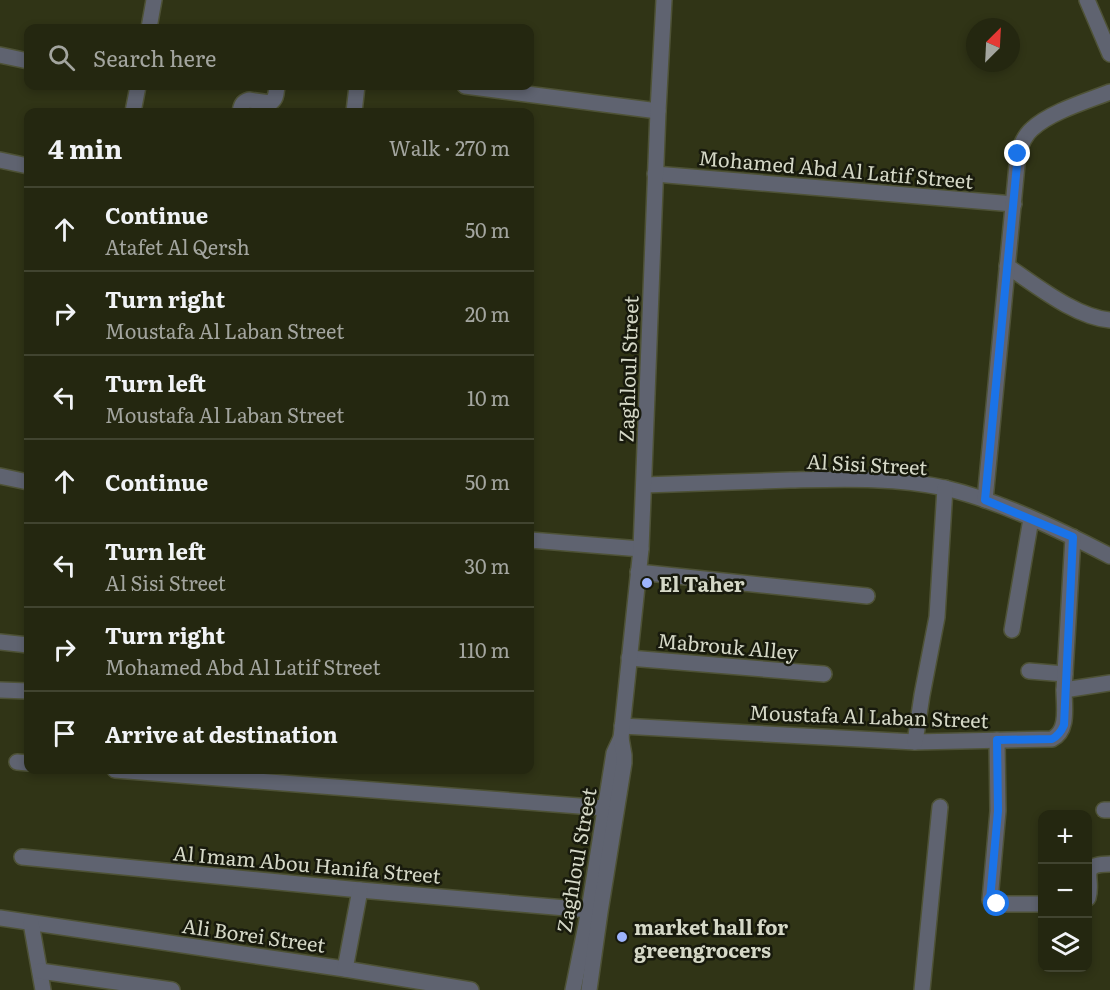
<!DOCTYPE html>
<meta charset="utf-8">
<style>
:root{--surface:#242710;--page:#2c2f19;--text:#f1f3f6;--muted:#a3a59f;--line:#414430}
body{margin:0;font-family:Literata,serif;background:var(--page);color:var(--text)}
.controls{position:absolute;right:18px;bottom:18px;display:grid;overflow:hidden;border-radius:12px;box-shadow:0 3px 9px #0003}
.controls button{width:54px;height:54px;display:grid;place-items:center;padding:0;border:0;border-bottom:2px solid var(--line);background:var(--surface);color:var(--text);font:30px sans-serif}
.compass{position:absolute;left:966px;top:18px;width:54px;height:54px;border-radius:50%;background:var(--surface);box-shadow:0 3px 9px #0003;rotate:24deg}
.stop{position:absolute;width:18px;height:18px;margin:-14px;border:4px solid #1a73e8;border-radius:50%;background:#fff}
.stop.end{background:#1a73e8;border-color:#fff;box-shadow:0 2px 6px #0008}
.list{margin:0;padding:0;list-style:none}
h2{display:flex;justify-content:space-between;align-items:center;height:78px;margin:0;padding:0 24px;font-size:26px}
h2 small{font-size:20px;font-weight:400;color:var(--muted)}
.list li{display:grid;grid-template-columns:39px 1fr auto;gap:18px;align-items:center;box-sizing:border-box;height:84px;padding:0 24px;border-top:2px solid var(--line)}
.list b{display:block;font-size:22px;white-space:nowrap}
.list p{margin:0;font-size:20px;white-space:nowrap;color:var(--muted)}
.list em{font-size:20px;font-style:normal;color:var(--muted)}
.icon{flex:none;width:33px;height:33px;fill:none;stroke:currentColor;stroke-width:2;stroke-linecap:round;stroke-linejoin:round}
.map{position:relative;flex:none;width:1110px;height:990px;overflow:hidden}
.search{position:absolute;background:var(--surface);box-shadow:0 3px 9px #0003;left:24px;top:24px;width:510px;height:66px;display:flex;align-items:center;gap:15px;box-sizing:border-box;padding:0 21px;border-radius:12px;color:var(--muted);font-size:22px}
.panel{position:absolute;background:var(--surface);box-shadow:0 3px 9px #0003;left:24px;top:108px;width:510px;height:666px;border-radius:12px}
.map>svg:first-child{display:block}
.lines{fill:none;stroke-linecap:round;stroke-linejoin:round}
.minor-casing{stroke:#4e5236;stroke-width:18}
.minor{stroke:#5f6370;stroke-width:15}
.route{stroke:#1a73e8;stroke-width:8}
.poi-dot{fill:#9db4fd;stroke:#181a0d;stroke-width:2}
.labels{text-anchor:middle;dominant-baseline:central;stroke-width:5;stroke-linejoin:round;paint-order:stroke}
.street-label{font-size:20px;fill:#d5d8c7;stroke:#181a0d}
.poi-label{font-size:20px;font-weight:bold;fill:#d5d8c7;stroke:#181a0d;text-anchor:start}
</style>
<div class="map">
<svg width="1110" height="990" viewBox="0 0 1110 990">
<rect width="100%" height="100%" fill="#303416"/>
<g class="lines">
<!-- minor casing -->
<g class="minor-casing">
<g id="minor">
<polyline points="1087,0 1110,54"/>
<polyline points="149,28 154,0"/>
<polyline points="0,55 28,61"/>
<polyline points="465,86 658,111"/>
<polyline points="133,112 138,86"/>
<path d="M240 112C241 106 242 102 249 100L270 103C277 99 276 92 277 86"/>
<polyline points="354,112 357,86"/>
<polyline points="0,160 28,166"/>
<polyline points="655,174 1014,204"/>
<path d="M1007 266C1036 285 1075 317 1110 320"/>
<polyline points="0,476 28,482"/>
<path d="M644 485C693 483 741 482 790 480 842 479 895 477 945 488 1000 501 1060 530 1110 556"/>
<path d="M985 500 1018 154C1021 144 1025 135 1032 129 1050 112 1087 101 1110 92"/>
<polyline points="530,540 641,549"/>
<polyline points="638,572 867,596"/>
<polyline points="1012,630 1031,519"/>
<polyline points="0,642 28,645"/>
<polyline points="629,658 824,674"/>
<polyline points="1029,671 1065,674"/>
<polyline points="0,690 28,691"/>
<polyline points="1064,690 1073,537"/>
<path d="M622 726 915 742 1052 739C1069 731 1064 706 1064 690L1110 683"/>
<polyline points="997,740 998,811 990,900 994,904 1042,904"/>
<polyline points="915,742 922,695 937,617 945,488"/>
<polyline points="17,762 28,763"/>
<polyline points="115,770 605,808"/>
<polyline points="1104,810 1110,810"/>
<polyline points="22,857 360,890 589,910"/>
<path d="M1088 898C1094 878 1077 864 1110 864"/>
<polyline points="0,918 345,969 471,990"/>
<polyline points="31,923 43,990"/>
<polyline points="345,969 360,890"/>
<polyline points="40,971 172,990"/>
<polyline points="573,990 589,910 614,753 621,738"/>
<polyline points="589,990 600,912 624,763 624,755 621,738 641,549 658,111 664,0"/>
<polyline points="922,990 940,807"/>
</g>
</g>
<!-- minor -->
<use href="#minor" class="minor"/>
</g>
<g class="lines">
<!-- route -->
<path class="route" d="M997 904 992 903 990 900 998 811 997 740 1052 739C1058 736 1061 732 1064 725L1073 537 985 500 1018 154"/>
</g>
<!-- markers -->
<g class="poi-dot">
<circle cx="647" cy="583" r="6"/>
<circle cx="622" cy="937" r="6"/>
</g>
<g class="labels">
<!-- street labels -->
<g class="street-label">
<text transform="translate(836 168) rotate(5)">Mohamed Abd Al Latif Street</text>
<text transform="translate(627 369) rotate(-88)">Zaghloul Street</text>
<text transform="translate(867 463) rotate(3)">Al Sisi Street</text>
<text transform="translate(728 645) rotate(5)">Mabrouk Alley</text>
<text transform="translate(869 715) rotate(2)">Moustafa Al Laban Street</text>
<text transform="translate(575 860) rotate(-80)">Zaghloul Street</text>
<text transform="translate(307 863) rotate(5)">Al Imam Abou Hanifa Street</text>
<text transform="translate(254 934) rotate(8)">Ali Borei Street</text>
</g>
<!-- poi labels -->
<g class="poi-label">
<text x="659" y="583">El Taher</text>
<text x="634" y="926">market hall for<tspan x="634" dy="23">greengrocers</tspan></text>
</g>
</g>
</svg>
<div class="controls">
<button>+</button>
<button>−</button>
<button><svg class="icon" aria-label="layers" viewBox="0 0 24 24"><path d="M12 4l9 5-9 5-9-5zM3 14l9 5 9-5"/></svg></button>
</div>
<svg class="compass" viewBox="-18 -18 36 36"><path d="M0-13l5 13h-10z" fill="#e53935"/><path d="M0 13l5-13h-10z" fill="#a3a59f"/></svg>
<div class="stop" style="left:997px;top:904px"></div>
<div class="stop end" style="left:1018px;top:154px"></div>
<div class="search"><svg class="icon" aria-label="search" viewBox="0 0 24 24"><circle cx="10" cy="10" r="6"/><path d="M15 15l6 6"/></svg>Search here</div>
<section class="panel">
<h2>4 min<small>Walk · 270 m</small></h2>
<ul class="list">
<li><svg class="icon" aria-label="ahead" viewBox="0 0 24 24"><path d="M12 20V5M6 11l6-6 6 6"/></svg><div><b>Continue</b><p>Atafet Al Qersh</p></div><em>50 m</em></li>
<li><svg class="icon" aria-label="right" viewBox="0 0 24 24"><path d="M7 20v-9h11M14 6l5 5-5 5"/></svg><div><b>Turn right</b><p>Moustafa Al Laban Street</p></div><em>20 m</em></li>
<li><svg class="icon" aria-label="left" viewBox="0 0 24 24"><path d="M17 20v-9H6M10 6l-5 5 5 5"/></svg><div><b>Turn left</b><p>Moustafa Al Laban Street</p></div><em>10 m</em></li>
<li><svg class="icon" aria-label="ahead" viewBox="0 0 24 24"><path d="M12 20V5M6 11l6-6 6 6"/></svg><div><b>Continue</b></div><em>50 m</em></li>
<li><svg class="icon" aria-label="left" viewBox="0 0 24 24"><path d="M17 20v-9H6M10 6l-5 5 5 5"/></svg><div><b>Turn left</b><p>Al Sisi Street</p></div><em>30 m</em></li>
<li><svg class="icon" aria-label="right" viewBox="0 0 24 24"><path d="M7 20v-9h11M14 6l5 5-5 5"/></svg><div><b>Turn right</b><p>Mohamed Abd Al Latif Street</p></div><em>110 m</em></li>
<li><svg class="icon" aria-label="arrive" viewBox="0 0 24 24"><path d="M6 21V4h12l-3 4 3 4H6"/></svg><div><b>Arrive at destination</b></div></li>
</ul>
</section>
</div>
